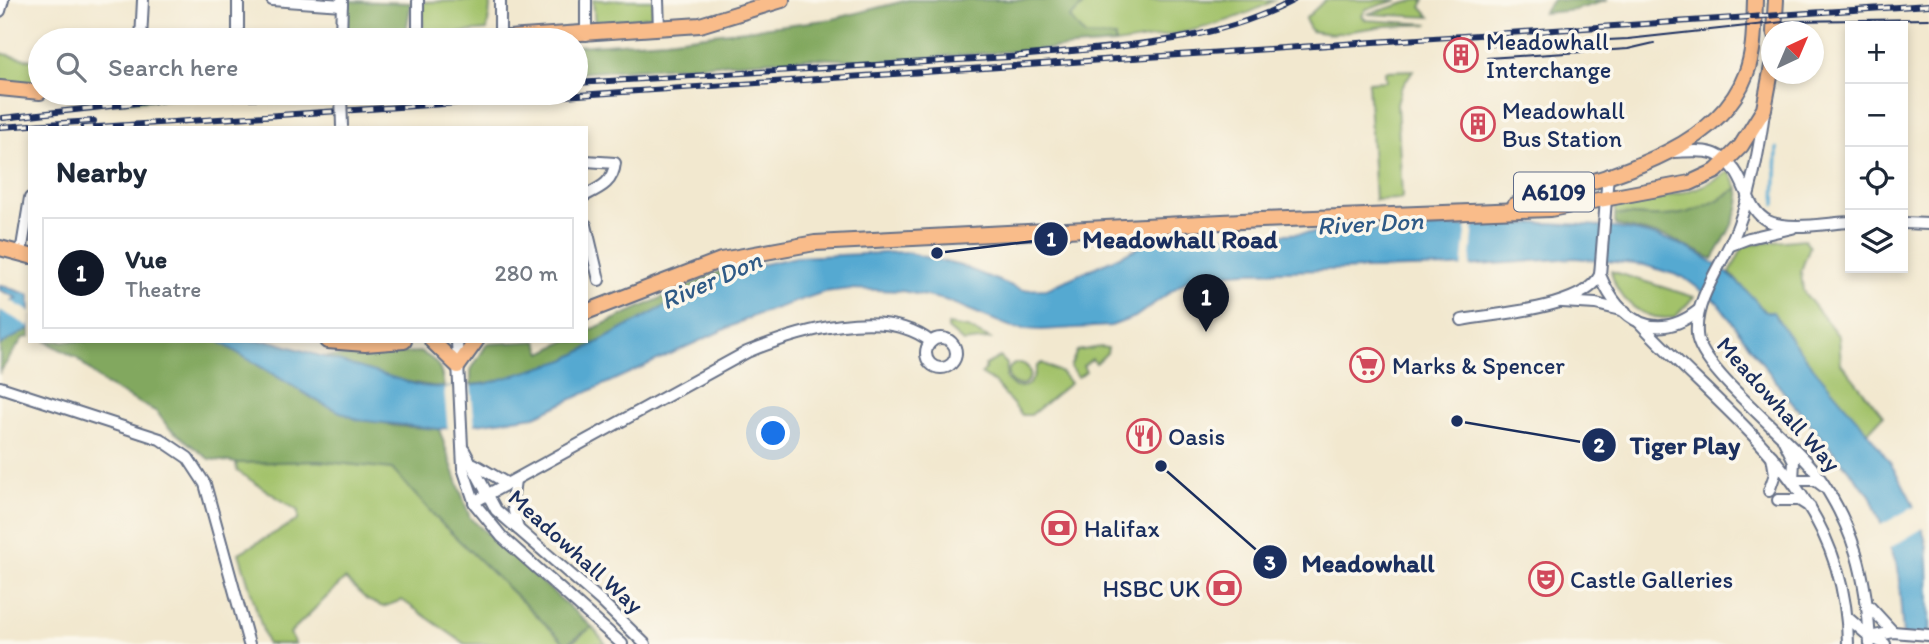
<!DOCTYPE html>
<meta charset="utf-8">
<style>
:root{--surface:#fff;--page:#f2f2f3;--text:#1f2937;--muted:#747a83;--line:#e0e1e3;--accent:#111827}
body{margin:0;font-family:Itim,sans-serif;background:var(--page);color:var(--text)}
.controls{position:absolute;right:21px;top:21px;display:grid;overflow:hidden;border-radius:0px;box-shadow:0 4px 10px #0003}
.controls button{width:63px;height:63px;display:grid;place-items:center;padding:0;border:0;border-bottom:2px solid var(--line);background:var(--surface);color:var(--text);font:35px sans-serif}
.compass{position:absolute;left:1761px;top:21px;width:63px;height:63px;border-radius:50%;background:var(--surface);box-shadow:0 4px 10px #0003;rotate:44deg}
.you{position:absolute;left:774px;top:434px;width:24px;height:24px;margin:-18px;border:5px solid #fff;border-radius:50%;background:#1a73e8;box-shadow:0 0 0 10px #1a73e833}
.badge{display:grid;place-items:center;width:46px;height:46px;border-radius:50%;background:var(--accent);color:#fff;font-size:23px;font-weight:700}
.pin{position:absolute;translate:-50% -58px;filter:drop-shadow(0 2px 4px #0008)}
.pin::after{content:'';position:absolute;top:37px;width:24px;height:21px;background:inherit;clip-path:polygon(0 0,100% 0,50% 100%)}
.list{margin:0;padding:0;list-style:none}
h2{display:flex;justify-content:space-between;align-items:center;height:91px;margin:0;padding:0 28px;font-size:30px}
h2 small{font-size:23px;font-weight:400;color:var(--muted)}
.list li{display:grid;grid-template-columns:46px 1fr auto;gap:21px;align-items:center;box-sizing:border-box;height:112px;margin:0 14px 14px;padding:0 14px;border:2px solid var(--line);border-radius:0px}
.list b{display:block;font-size:26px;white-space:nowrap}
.list p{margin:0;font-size:23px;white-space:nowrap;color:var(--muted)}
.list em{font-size:23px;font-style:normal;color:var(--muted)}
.icon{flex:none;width:38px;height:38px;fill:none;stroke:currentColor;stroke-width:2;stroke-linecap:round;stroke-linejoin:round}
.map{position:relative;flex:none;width:1929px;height:644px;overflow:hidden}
.search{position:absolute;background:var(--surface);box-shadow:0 4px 10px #0003;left:28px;top:28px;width:560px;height:77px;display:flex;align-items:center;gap:18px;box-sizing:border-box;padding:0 24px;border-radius:38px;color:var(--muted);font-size:26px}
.panel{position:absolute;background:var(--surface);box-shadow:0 4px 10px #0003;left:28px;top:126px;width:560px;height:217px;border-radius:0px}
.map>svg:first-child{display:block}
.green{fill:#a3c26a;stroke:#5f7864;stroke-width:2}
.forest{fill:#82a85e;stroke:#4e6c5e;stroke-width:2}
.water{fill:#55a9d1;stroke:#386c98;stroke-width:2}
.pier{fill:#f2e8cf}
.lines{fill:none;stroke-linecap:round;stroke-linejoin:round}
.stream{stroke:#55a9d1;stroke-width:3.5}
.minor-casing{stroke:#667086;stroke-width:14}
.major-casing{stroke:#667086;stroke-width:18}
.minor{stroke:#fff;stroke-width:10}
.major{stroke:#f9bc8a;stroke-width:14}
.tram{stroke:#1b2f5e;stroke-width:2}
.rail-casing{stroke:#1b2f5e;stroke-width:6}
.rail{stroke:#fbf7ec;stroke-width:3.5;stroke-dasharray:10;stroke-linecap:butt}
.minor-bridge-casing{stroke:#667086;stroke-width:14;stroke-linecap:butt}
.minor-bridge{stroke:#fff;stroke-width:10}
.labels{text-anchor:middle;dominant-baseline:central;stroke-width:7;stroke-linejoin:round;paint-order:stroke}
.shield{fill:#fbf7ec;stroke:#5e6b89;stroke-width:2}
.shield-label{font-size:23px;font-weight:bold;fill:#1b2f5e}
.poi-label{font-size:24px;fill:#1b2f5e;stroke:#fbf7ec;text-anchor:start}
.street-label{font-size:24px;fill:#1b2f5e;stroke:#fbf7ec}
.water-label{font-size:26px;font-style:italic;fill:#2f5a86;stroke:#fbf7ec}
.leader{fill:none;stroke:#1b2f5e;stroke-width:2.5}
.callout-dot{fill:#1b2f5e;stroke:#fbf7ec;stroke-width:2.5}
.mark-label{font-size:21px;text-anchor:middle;font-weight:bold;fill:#fff}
.callout-label{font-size:26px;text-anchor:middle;font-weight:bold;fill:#1b2f5e;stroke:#fbf7ec;stroke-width:7;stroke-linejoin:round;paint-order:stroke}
</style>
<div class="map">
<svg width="1929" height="644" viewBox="0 0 1929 644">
<rect width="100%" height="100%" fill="#fbf7ec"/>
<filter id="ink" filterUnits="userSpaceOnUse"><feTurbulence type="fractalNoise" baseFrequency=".0143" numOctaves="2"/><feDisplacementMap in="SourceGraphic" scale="14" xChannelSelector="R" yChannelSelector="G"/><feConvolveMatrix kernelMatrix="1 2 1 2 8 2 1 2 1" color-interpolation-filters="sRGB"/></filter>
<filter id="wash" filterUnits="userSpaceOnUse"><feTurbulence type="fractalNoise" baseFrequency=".00686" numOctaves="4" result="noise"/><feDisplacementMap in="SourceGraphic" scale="28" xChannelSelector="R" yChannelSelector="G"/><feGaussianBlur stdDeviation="1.57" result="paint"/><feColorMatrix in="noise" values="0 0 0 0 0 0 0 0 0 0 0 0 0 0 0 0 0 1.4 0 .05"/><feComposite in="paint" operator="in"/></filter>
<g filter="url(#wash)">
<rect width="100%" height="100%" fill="#f2e8cf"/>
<!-- green -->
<g class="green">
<polygon points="491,0 487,30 425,36 423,34 423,2"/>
<polygon points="593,0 653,0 652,16 595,24"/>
<path d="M1088 0H1275C1227 27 1169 36 1115 44V37H1085L1070 18Z"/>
<polygon points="1325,0 1398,0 1366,9 1362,16 1366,20 1429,24 1385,26 1331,34 1311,31 1305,19"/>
<polygon points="1417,0 1425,0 1421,7 1430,17 1367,14"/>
<polygon points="0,53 40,62 40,86 0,82"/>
<polygon points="1413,70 1401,89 1397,103 1402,196 1401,199 1375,200 1368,82 1386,81 1385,71"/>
<polygon points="113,93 275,93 84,104 83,99"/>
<path d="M1729 171 1738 188C1688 220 1671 218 1615 214V203C1657 198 1694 196 1729 171Z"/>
<polygon points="1804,239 1810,246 1801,271 1803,291 1839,337 1841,363 1883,416 1866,434 1792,344 1773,312 1764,311 1730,273 1744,245"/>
<path d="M1611 271 1694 297 1675 317C1644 323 1617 300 1611 271Z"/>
<polygon points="948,325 968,328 990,339 963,342 948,329"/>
<polygon points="1101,347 1108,348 1107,353 1096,363 1092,359 1083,366 1086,371 1078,377 1070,367 1077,351"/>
<path d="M1000 357 1007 364 1006 379 1015 387C1032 389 1033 378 1037 366L1042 363 1062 373 1070 383 1031 415H1022L995 383 981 374 985 370V365Z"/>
<circle cx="1019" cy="374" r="11"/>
<polygon points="318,461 392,469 443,525 566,644 465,644 402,600 383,607 367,600 345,579 290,633 295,644 267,644 239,553 298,520 298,511 237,471 236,463"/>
<polygon points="592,627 606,644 570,644"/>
</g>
<!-- forest -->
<g class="forest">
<polygon points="908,0 1088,0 1070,18 1085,36 1115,37 1115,44 879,61 810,58 576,73 576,46 666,40 833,19"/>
<polygon points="1553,0 1608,0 1575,10 1543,13"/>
<polygon points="345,1 411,3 406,32 400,37 347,34"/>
<path d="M1738 188C1746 208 1723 241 1713 259L1668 237 1615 225V214C1671 218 1688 220 1738 188Z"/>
<path d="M721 271H731C648 313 566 377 471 385V370L487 344 537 341 542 353 566 341H586V332Z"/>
<polygon points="30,328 30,337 23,338 0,372 0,345"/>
<polygon points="45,341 218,341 321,403 394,426 439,429 470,518 592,627 566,644 443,525 392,469 318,461 236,463 209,459 168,427 157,412 105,385 77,358"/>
<path d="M420 352C438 360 442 369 444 388L385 378 317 357Z"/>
</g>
<!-- water -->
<g class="water">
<path d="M1544 223C1636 226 1704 234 1764 311L1773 312C1821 391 1908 453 1927 547 1929 578 1929 613 1929 644L1903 636 1898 568 1870 495 1788 398 1718 303 1683 277 1644 265 1575 258 1452 267 1245 272C1232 272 1204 278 1194 275L1135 317 1111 326 1040 330 1014 328 945 300 902 291 850 289 824 292 756 315 535 416 439 429 358 420 321 403 218 341H271L421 386 444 388 485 384 565 360 731 271 797 257 905 252 961 266 1022 290 1047 289 1144 245 1171 239Z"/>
<polygon points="0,285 30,295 30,328 0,345 0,307 17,298 0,290"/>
</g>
<!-- pier -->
<g class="pier">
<polygon points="1467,222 1474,222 1470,269 1462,270"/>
<polygon points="8,299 30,312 30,327 0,310 0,303"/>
<polygon points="471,385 475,428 448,431 444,388"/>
<polygon points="1918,505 1925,527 1888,549 1879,526"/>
</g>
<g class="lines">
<!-- stream -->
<polyline class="stream" points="1775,204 1777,148"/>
</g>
</g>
<g filter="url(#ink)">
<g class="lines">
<!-- minor casing -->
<g class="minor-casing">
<g id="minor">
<polyline points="272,0 342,5"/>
<polyline points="586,0 586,35"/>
<polyline points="658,0 659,29"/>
<polyline points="0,11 3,0"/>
<polyline points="500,39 500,0"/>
<polyline points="141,40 143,0"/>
<polyline points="238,40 238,0"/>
<polyline points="341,40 342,0"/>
<polyline points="418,40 418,0"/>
<path d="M1764 112C1759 151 1752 190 1738 226 1726 260 1694 297 1697 334 1698 368 1790 438 1814 470 1854 525 1867 577 1870 644"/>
<path d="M1671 152C1685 152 1703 149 1715 154 1748 168 1742 208 1768 221 1790 231 1827 223 1850 222"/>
<path d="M586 161 615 163C613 182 602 187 586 195"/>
<path d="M1608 174 1600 275C1619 321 1656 344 1699 310"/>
<polyline points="1903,223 1929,224"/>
<polyline points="586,225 599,280"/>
<polyline points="1731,245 1749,238 1792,228"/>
<polyline points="21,253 30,198"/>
<polyline points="1562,302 1596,304 1625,311"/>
<path d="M1462 320C1498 313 1583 309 1600 275"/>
<path d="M1638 321C1731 421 1847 492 1848 644"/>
<circle cx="941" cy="353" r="15"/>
<polyline points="457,341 463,468 475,504 502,537 622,644"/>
<polyline points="0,387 160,439 188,458 205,484 249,644"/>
<polyline points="1783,439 1794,461 1793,480"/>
<polyline points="464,450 496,510 600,600 645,644"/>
<polyline points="474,464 508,484"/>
<polyline points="515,480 512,502 518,529"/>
<polyline points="1793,480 1815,480 1823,486"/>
<polyline points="1769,491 1775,474 1772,456"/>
<polyline points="1778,500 1799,500 1810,507"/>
<path d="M474 502 747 352C796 332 885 304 931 342"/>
<polyline points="1869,606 1893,632"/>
<polyline points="1848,618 1870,637 1885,644"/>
<polyline points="1870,637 1893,632 1929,635"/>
</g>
</g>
<!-- major casing -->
<g class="major-casing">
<g id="major">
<polyline points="1774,32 1776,0"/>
<polyline points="478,40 700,25 782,0"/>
<polyline points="0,88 40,92"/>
<path d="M1515 205C1591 180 1715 158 1746 74 1755 50 1754 25 1755 0"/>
<polyline points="0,248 30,256"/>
<polyline points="586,312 721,260 815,243 1261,220 1550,209 1690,183 1716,171 1741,146 1764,109 1772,66"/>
<polyline points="327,341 365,344 404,341"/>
<polyline points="432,341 458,366 476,341"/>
</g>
</g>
<!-- minor -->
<use href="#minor" class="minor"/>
<!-- major -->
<use href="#major" class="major"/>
<!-- tram -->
<g class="tram">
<polyline points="1486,46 1628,39 1792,21 1929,19"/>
<polyline points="1487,58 1628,49 1654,43"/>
</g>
<!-- rail casing -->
<g class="rail-casing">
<g id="rail">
<path d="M1019 56C1113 46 1208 46 1294 0"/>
<polyline points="576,83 1026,56"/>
<polyline points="3,118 164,100 415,93"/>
<polyline points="0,127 94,121"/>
<polyline points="83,128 1929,5"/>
</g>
</g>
<!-- rail -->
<use href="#rail" class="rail"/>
<!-- minor-bridge casing -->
<g class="minor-bridge-casing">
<polyline id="minor-bridge" points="341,93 342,127"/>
</g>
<!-- minor-bridge -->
<use href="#minor-bridge" class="minor-bridge"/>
</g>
</g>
<!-- icons -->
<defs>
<g id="building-ring" transform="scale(1.75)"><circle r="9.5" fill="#fbf7ec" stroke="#d1495b" stroke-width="1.5"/><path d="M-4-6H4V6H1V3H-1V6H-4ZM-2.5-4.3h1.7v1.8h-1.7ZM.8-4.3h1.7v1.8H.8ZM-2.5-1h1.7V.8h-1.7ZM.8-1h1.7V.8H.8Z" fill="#d1495b"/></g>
<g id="supermarket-ring" transform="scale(1.75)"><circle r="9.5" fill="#fbf7ec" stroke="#d1495b" stroke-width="1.5"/><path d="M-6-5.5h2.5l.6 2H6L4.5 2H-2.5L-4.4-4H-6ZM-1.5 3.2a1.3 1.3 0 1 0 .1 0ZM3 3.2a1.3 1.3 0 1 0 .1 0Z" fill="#d1495b"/></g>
<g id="restaurant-ring" transform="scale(1.75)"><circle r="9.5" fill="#fbf7ec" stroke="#d1495b" stroke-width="1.5"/><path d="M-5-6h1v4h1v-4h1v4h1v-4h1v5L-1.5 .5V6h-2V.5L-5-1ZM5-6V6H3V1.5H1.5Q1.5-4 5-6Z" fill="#d1495b"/></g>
<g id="bank-ring" transform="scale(1.75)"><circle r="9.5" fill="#fbf7ec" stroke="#d1495b" stroke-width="1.5"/><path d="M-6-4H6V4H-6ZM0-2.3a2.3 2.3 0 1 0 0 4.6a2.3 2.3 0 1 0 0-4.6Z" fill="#d1495b"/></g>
<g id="theatre-ring" transform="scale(1.75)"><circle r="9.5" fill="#fbf7ec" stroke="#d1495b" stroke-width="1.5"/><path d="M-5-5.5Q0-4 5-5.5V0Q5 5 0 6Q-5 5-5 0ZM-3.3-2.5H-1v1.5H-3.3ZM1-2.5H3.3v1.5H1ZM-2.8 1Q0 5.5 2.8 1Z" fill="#d1495b"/></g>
</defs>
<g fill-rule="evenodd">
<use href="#building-ring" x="1461" y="55"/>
<use href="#building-ring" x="1478" y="124"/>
<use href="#supermarket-ring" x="1367" y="365"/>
<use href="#restaurant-ring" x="1144" y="436"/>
<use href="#bank-ring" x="1059" y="528"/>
<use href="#theatre-ring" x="1546" y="579"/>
<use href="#bank-ring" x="1224" y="588"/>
</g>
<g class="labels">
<!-- shield labels -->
<rect class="shield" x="1514" y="172.5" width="80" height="39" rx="5"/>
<g class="shield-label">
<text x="1554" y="192">A6109</text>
</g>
<!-- poi labels -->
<g class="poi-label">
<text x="1486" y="41">Meadowhall<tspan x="1486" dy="28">Interchange</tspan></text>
<text x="1502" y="110">Meadowhall<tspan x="1502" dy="28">Bus Station</tspan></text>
<text x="1392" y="365">Marks &amp; Spencer</text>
<text x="1168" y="436">Oasis</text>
<text x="1084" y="528">Halifax</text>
<text x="1570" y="579">Castle Galleries</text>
<text x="1200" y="588" text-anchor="end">HSBC UK</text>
</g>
<!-- street labels -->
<g class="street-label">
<text transform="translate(1779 404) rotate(48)">Meadowhall Way</text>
<text transform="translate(576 551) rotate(42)">Meadowhall Way</text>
</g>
<!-- water labels -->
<g class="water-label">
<text transform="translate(1370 223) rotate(-3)">River Don</text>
<text transform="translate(711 280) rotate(-24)">River Don</text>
</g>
</g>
<!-- callouts -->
<path class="leader" d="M937 253L1051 239M1457 421L1599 445M1161 466L1270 562"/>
<g class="callout-dot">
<circle cx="937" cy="253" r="7"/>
<circle cx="1457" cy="421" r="7"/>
<circle cx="1161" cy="466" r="7"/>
<circle cx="1051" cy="239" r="18"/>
<circle cx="1599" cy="445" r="18"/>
<circle cx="1270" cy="562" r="18"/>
</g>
<g class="mark-label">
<text x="1051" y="246">1</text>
<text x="1599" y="452">2</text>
<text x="1270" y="570">3</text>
</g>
<g class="callout-label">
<text x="1180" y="248">Meadowhall Road</text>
<text x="1685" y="454">Tiger Play</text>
<text x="1368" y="572">Meadowhall</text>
</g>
</svg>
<div class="controls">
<button>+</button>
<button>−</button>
<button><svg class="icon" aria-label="locate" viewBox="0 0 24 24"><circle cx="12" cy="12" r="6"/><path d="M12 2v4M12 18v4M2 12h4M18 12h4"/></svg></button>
<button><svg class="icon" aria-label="layers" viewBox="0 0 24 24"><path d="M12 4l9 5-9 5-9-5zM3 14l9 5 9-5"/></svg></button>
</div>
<svg class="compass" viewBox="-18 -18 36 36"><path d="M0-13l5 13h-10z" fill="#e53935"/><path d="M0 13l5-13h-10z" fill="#747a83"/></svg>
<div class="you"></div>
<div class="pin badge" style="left:1206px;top:332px">1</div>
<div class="search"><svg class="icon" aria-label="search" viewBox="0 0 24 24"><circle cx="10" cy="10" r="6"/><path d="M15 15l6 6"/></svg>Search here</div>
<section class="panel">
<h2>Nearby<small></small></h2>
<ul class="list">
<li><span class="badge">1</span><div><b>Vue</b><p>Theatre</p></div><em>280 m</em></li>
</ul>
</section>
</div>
